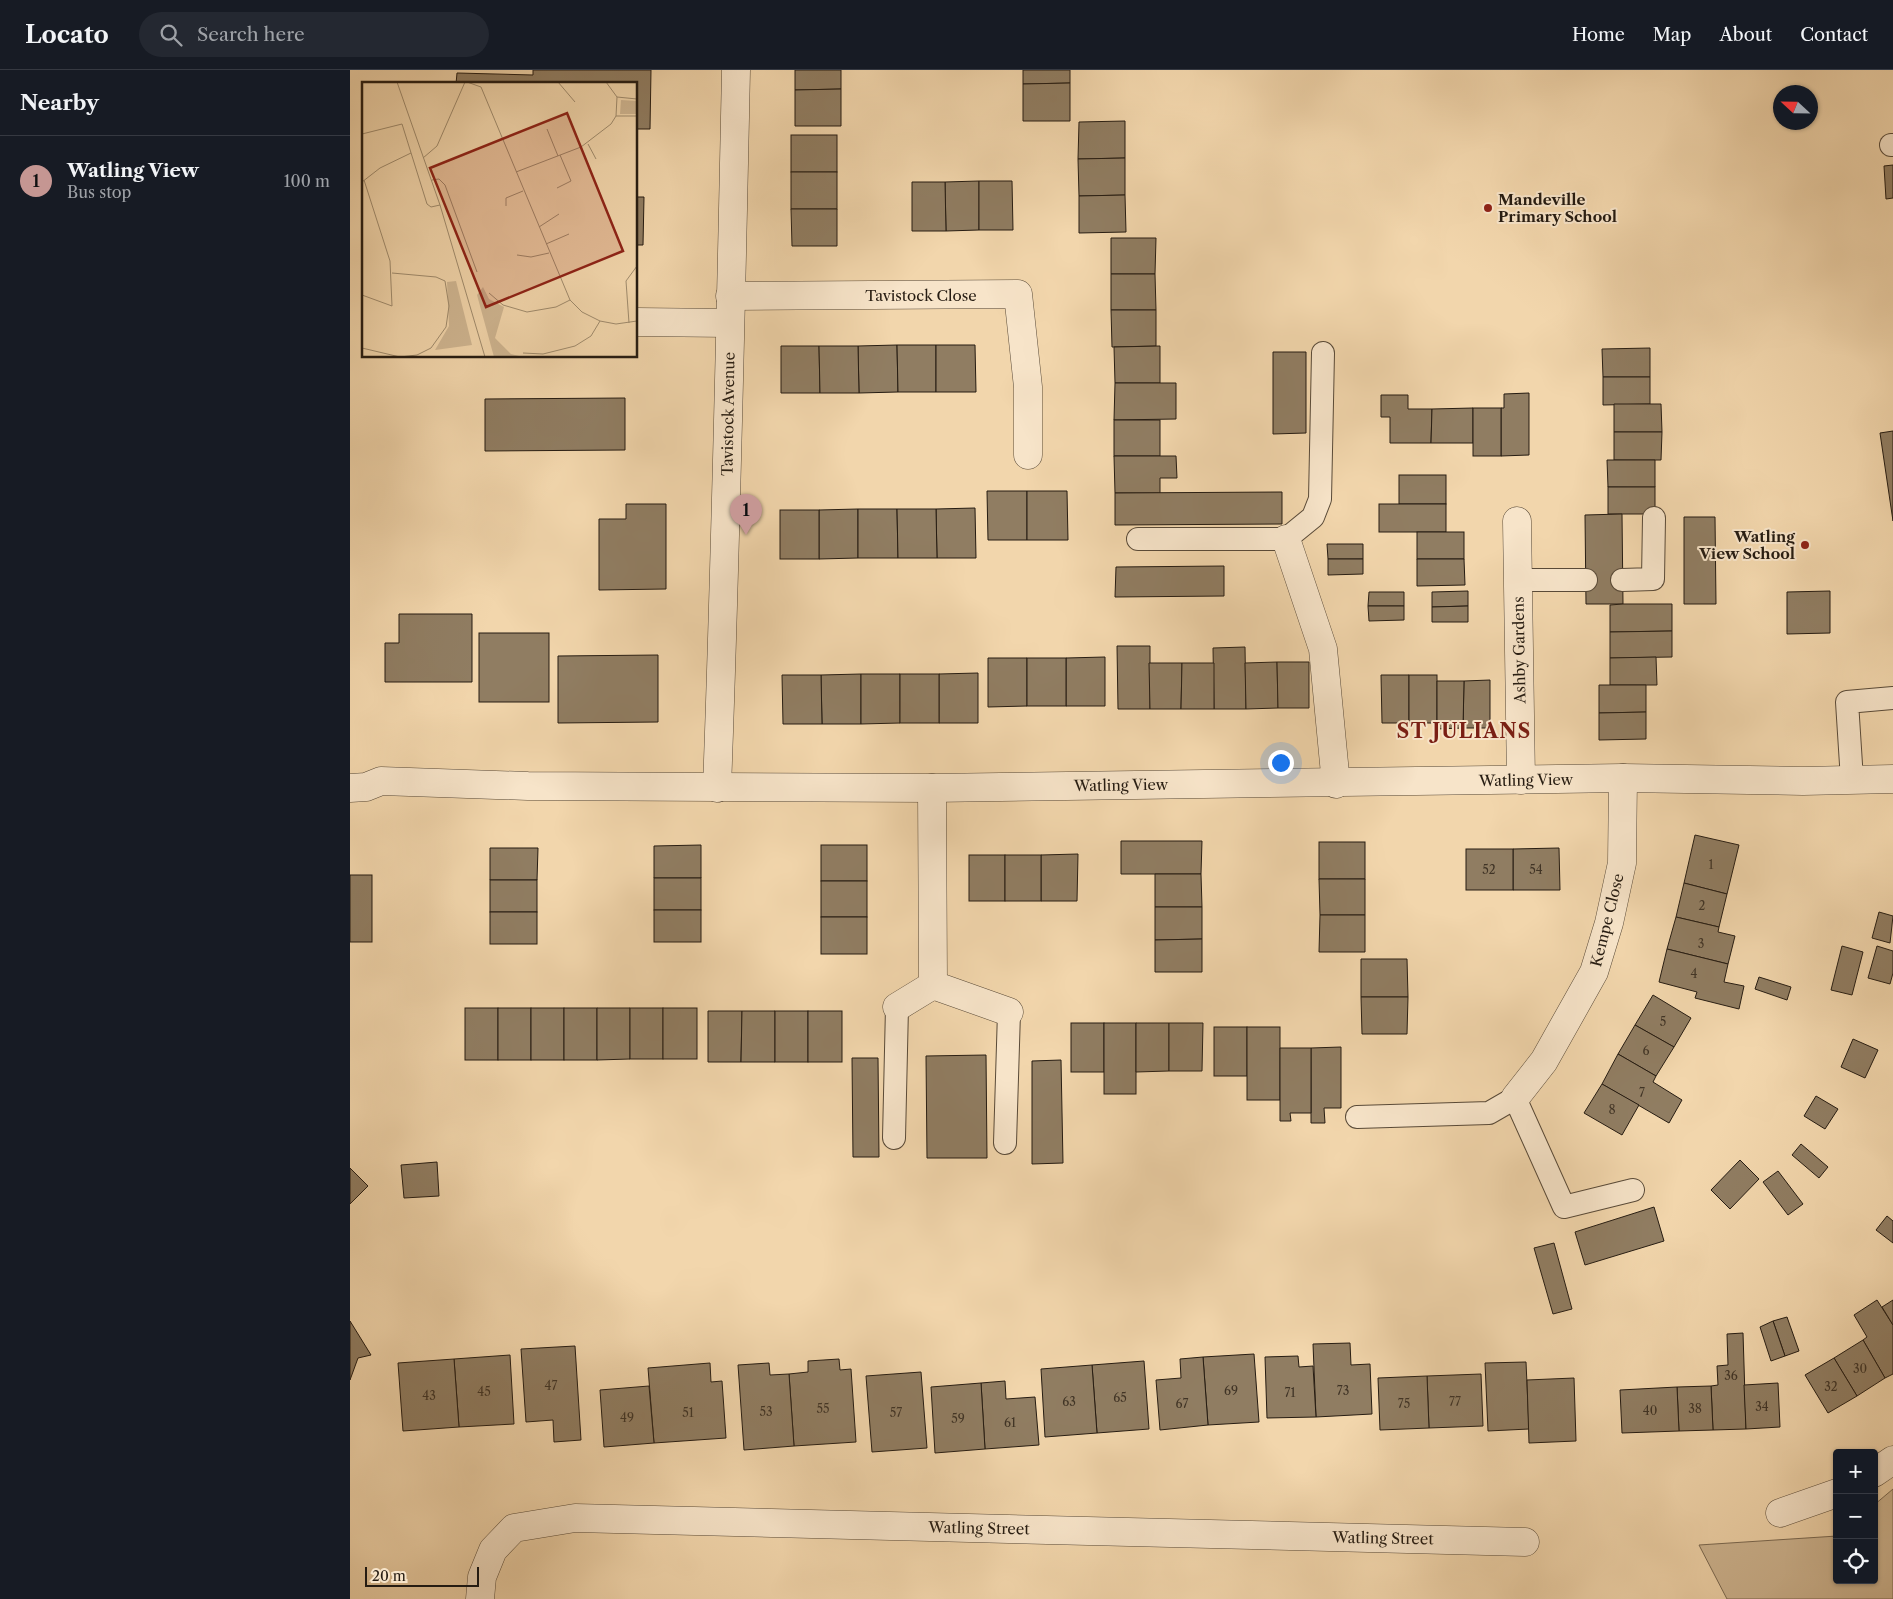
<!DOCTYPE html>
<meta charset="utf-8">
<style>
:root{--surface:#171b24;--page:#242831;--text:#f1f3f6;--muted:#9ea1a6;--line:#363941;--accent:#c59692}
body{margin:0;font-family:"Libre Caslon Text",serif;background:var(--page);color:var(--text)}
.controls{position:absolute;right:15px;bottom:15px;display:grid;overflow:hidden;border-radius:5px;box-shadow:0 1px 4px #0004}
.controls button{width:45px;height:45px;display:grid;place-items:center;padding:0;border:0;border-bottom:1px solid var(--line);background:var(--surface);color:var(--text);font:25px sans-serif}
.compass{position:absolute;left:1423px;top:15px;width:45px;height:45px;border-radius:50%;background:var(--surface);box-shadow:0 1px 4px #0004;rotate:292deg}
.scale{position:absolute;left:15px;bottom:12px;width:114px;box-sizing:border-box;padding-left:5px;border:2px solid #261c12;border-top:0;font-size:14px;line-height:18px;white-space:nowrap;color:#261c12;-webkit-text-stroke:4px #f7e4c9;paint-order:stroke}
.you{position:absolute;left:930px;top:692px;width:18px;height:18px;margin:-12px;border:4px solid #fff;border-radius:50%;background:#1a73e8;box-shadow:0 0 0 8px #1a73e833}
.badge{display:grid;place-items:center;width:32px;height:32px;border-radius:50%;background:var(--accent);color:#111;font-size:16px;font-weight:700}
.pin{position:absolute;translate:-50% -41px;filter:drop-shadow(0 1px 2px #0008)}
.pin::after{content:'';position:absolute;top:26px;width:18px;height:15px;background:inherit;clip-path:polygon(0 0,100% 0,50% 100%)}
.list{margin:0;padding:0;list-style:none}
h2{display:flex;justify-content:space-between;align-items:center;height:65px;margin:0;padding:0 20px;font-size:21px}
h2 small{font-size:16px;font-weight:400;color:var(--muted)}
.list li{display:grid;grid-template-columns:32px 1fr auto;gap:15px;align-items:center;box-sizing:border-box;height:90px;padding:0 20px;border-top:1px solid var(--line)}
.list b{display:block;font-size:19px;white-space:nowrap}
.list p{margin:0;font-size:16px;white-space:nowrap;color:var(--muted)}
.list em{font-size:16px;font-style:normal;color:var(--muted)}
.icon{flex:none;width:28px;height:28px;fill:none;stroke:currentColor;stroke-width:2;stroke-linecap:round;stroke-linejoin:round}
.map{position:relative;flex:none;width:1543px;height:1529px;overflow:hidden}
header{display:flex;align-items:center;gap:30px;box-sizing:border-box;height:70px;padding:0 25px;background:var(--surface);border-bottom:1px solid var(--line)}
header strong{font-size:24px}
nav{display:flex;gap:28px;margin-inline-start:auto;font-size:18px}
.search{width:350px;height:45px;background:var(--page);display:flex;align-items:center;gap:12px;box-sizing:border-box;padding:0 18px;border-radius:28px;color:var(--muted);font-size:19px}
main{display:flex}
aside{flex:1;background:var(--surface)}
.map>svg:first-child{display:block}
.green{fill:#cfb692;stroke:#7a6952}
.building{fill:#907d62;stroke:#261c12}
.lines{fill:none;stroke-linecap:round;stroke-linejoin:round}
.lane-casing{stroke:#594a38;stroke-width:24}
.street-casing{stroke:#594a38;stroke-width:29}
.lane{stroke:#f7e4c9;stroke-width:22}
.street{stroke:#f7e4c9;stroke-width:28}
.poi-dot{fill:#8f2418;stroke:#f7e4c9;stroke-width:2}
.labels{text-anchor:middle;dominant-baseline:central;stroke-width:4;stroke-linejoin:round;paint-order:stroke}
.number-label{font-size:12px;fill:#403426}
.poi-label{font-size:15px;font-weight:bold;fill:#261c12;stroke:#f7e4c9;text-anchor:start}
.street-label{font-size:15px;fill:#261c12;stroke:#f7e4c9}
.district-label{font-size:20px;font-weight:bold;letter-spacing:1px;fill:#7a1f14;stroke:#f7e4c9}
.inset-road{fill:none;stroke:#a08c6e;stroke-width:1}
.view{fill:#8f2418;fill-opacity:0.15;stroke:#8f2418;stroke-width:2.5}
.inset-edge{fill:none;stroke:#261c12;stroke-width:2.5}
</style>
<header>
<strong>Locato</strong>
<div class="search"><svg class="icon" aria-label="search" viewBox="0 0 24 24"><circle cx="10" cy="10" r="6"/><path d="M15 15l6 6"/></svg>Search here</div>
<nav><a>Home</a><a>Map</a><a>About</a><a>Contact</a></nav>
</header>
<main>
<aside>
<h2>Nearby<small></small></h2>
<ul class="list">
<li><span class="badge">1</span><div><b>Watling View</b><p>Bus stop</p></div><em>100 m</em></li>
</ul>
</aside>
<div class="map">
<svg width="1543" height="1529" viewBox="0 0 1543 1529">
<rect width="100%" height="100%" fill="#f2d6ac"/>
<filter id="stains"><feTurbulence type="fractalNoise" baseFrequency=".004" numOctaves="4"/><feColorMatrix values="0 0 0 0 .2 0 0 0 0 .09 0 0 0 0 .02 0 0 0 .5 -.17"/></filter>
<radialGradient id="worn" r=".72"><stop offset=".6" stop-color="#630" stop-opacity="0"/><stop offset="1" stop-color="#630" stop-opacity=".3"/></radialGradient>
<!-- green -->
<polygon class="green" points="1543,1419 1543,1529 1377,1529 1349,1475 1487,1466 1487,1510 1524,1510 1524,1435"/>
<!-- building -->
<g class="building">
<polygon points="183,0 301,0 300,59 286,59 286,14 106,14 107,3 183,5"/>
<polygon points="445,0 491,0 491,19 445,20"/>
<polygon points="673,0 720,0 720,13 673,14"/>
<polygon points="720,13 720,51 673,51 673,14"/>
<polygon points="491,19 491,56 445,56 445,20"/>
<polygon points="775,51 775,88 728,89 729,52"/>
<rect x="441" y="65" width="46" height="37"/>
<polygon points="775,88 775,125 729,126 728,89"/>
<polygon points="1543,95 1543,128 1536,129 1534,96"/>
<rect x="441" y="102" width="46" height="37"/>
<polygon points="629,111 629,160 596,161 595,112"/>
<polygon points="629,111 662,111 663,160 629,160"/>
<polygon points="562,112 595,112 596,161 562,161"/>
<polygon points="775,125 776,162 729,163 729,126"/>
<polygon points="286,127 294,127 293,175 286,175"/>
<polygon points="441,139 487,139 487,176 442,176"/>
<polygon points="761,168 806,168 805,204 761,204"/>
<polygon points="761,204 805,204 806,240 761,240"/>
<polygon points="761,240 806,240 806,276 762,277"/>
<polygon points="547,275 548,322 509,323 508,276"/>
<polygon points="547,275 586,275 586,322 548,322"/>
<polygon points="586,275 625,275 626,322 586,322"/>
<polygon points="431,276 469,276 470,323 431,323"/>
<polygon points="469,276 508,276 509,323 470,323"/>
<polygon points="810,276 810,313 765,313 764,277"/>
<polygon points="1300,278 1300,307 1253,307 1252,279"/>
<polygon points="923,282 956,282 956,363 923,364"/>
<polygon points="1253,307 1300,307 1300,334 1253,335"/>
<polygon points="765,313 826,313 826,349 764,350"/>
<polygon points="1179,323 1179,385 1151,386 1151,338 1154,338 1154,324"/>
<polygon points="1031,325 1058,325 1058,339 1082,339 1081,373 1040,373 1040,347 1031,347"/>
<polygon points="275,328 275,380 135,381 135,329"/>
<polygon points="1264,334 1311,334 1312,362 1264,362"/>
<polygon points="1123,338 1123,373 1081,373 1082,339"/>
<rect x="1123" y="338" width="28" height="48"/>
<rect x="764" y="350" width="46" height="36"/>
<polygon points="1543,361 1543,451 1530,363"/>
<polygon points="1264,362 1312,362 1311,390 1264,390"/>
<polygon points="764,386 826,386 827,408 810,408 810,423 765,423"/>
<polygon points="1257,390 1305,390 1305,417 1258,417"/>
<rect x="1049" y="405" width="47" height="29"/>
<rect x="1258" y="417" width="47" height="27"/>
<polygon points="637,421 677,421 677,470 638,470"/>
<polygon points="677,421 717,421 718,470 677,470"/>
<polygon points="932,422 932,454 765,455 765,423"/>
<polygon points="276,434 316,434 316,519 249,520 249,449 276,449"/>
<rect x="1029" y="434" width="67" height="28"/>
<polygon points="625,438 626,488 587,488 586,439"/>
<polygon points="508,439 508,488 469,489 469,440"/>
<polygon points="508,439 547,439 548,488 508,488"/>
<polygon points="547,439 586,439 587,488 548,488"/>
<rect x="430" y="440" width="39" height="49"/>
<polygon points="1272,444 1273,534 1236,534 1235,445"/>
<polygon points="1334,447 1365,447 1366,534 1334,534"/>
<rect x="1067" y="462" width="47" height="27"/>
<polygon points="977,474 1013,474 1013,489 978,489"/>
<polygon points="978,489 1013,489 1013,504 978,505"/>
<polygon points="1067,489 1114,489 1115,515 1067,516"/>
<polygon points="874,496 874,526 765,527 766,497"/>
<polygon points="1118,521 1118,536 1082,537 1082,522"/>
<polygon points="1480,521 1480,563 1437,564 1437,522"/>
<polygon points="1019,522 1054,522 1054,536 1018,536"/>
<polygon points="1273,534 1322,534 1322,561 1260,562 1260,535"/>
<polygon points="1018,536 1054,536 1054,550 1019,551"/>
<polygon points="1118,536 1118,552 1082,552 1082,537"/>
<polygon points="49,544 122,544 122,612 35,612 35,573 49,573"/>
<polygon points="1322,561 1322,587 1260,588 1260,562"/>
<rect x="129" y="563" width="70" height="69"/>
<polygon points="767,576 800,576 800,639 768,639"/>
<polygon points="895,577 896,639 864,639 863,578"/>
<polygon points="308,585 308,652 208,653 208,586"/>
<polygon points="755,587 755,636 716,636 716,588"/>
<polygon points="1306,587 1307,615 1260,615 1260,588"/>
<polygon points="638,588 677,588 677,636 638,637"/>
<rect x="677" y="588" width="39" height="48"/>
<polygon points="927,592 928,638 896,639 895,593"/>
<polygon points="927,592 959,592 959,638 928,638"/>
<polygon points="799,593 832,593 831,639 800,639"/>
<polygon points="832,593 864,593 864,639 831,639"/>
<polygon points="628,603 628,653 589,653 589,604"/>
<polygon points="511,604 511,654 472,654 471,605"/>
<polygon points="511,604 550,604 550,653 511,654"/>
<rect x="550" y="604" width="39" height="49"/>
<polygon points="432,605 471,605 472,654 433,654"/>
<polygon points="1031,605 1059,605 1059,653 1032,653"/>
<rect x="1059" y="605" width="28" height="48"/>
<polygon points="1140,610 1140,658 1113,658 1114,611"/>
<polygon points="1087,611 1114,611 1113,658 1087,659"/>
<polygon points="1249,615 1296,615 1296,642 1249,643"/>
<polygon points="1296,642 1296,669 1249,670 1249,643"/>
<polygon points="1345,765 1389,775 1377,824 1334,813"/>
<polygon points="771,771 852,771 851,804 771,804"/>
<rect x="969" y="772" width="46" height="37"/>
<polygon points="351,775 351,808 304,808 304,776"/>
<rect x="471" y="775" width="46" height="36"/>
<polygon points="140,778 188,778 187,810 140,810"/>
<polygon points="1209,778 1210,820 1163,820 1163,779"/>
<rect x="1116" y="779" width="47" height="41"/>
<polygon points="728,784 727,831 691,831 691,785"/>
<rect x="619" y="785" width="36" height="46"/>
<rect x="655" y="785" width="36" height="46"/>
<polygon points="805,804 851,804 852,837 805,837"/>
<rect x="0" y="805" width="22" height="67"/>
<rect x="304" y="808" width="47" height="32"/>
<polygon points="969,809 1015,809 1015,845 970,845"/>
<rect x="140" y="810" width="47" height="32"/>
<rect x="471" y="811" width="46" height="36"/>
<polygon points="1334,813 1377,824 1369,857 1326,847"/>
<polygon points="805,837 852,837 852,869 805,870"/>
<rect x="304" y="840" width="47" height="32"/>
<rect x="140" y="842" width="47" height="32"/>
<polygon points="1529,842 1543,846 1540,873 1522,868"/>
<polygon points="970,845 1015,845 1015,882 969,882"/>
<rect x="471" y="847" width="46" height="37"/>
<polygon points="1326,847 1369,857 1368,862 1385,866 1378,894 1317,879"/>
<polygon points="852,869 852,902 805,902 805,870"/>
<polygon points="1492,876 1513,882 1502,925 1481,920"/>
<polygon points="1527,876 1543,881 1543,903 1540,914 1518,908"/>
<polygon points="1317,879 1378,894 1374,912 1394,916 1389,939 1345,928 1347,922 1309,912"/>
<polygon points="1011,889 1057,889 1058,927 1011,927"/>
<polygon points="1409,907 1441,917 1437,930 1405,919"/>
<polygon points="1303,925 1341,948 1324,977 1285,955"/>
<polygon points="1011,927 1058,927 1057,964 1012,964"/>
<rect x="115" y="938" width="33" height="52"/>
<rect x="148" y="938" width="33" height="52"/>
<rect x="181" y="938" width="33" height="52"/>
<rect x="214" y="938" width="33" height="52"/>
<polygon points="247,938 280,938 280,989 247,990"/>
<rect x="280" y="938" width="33" height="51"/>
<rect x="313" y="938" width="34" height="51"/>
<polygon points="358,941 392,941 391,992 358,992"/>
<polygon points="392,941 425,941 425,992 391,992"/>
<rect x="425" y="941" width="33" height="51"/>
<rect x="458" y="941" width="34" height="51"/>
<rect x="721" y="953" width="33" height="49"/>
<rect x="754" y="953" width="32" height="71"/>
<polygon points="786,953 819,953 819,1001 786,1002"/>
<polygon points="819,953 853,953 852,1001 819,1001"/>
<polygon points="1285,955 1324,977 1306,1006 1268,984"/>
<rect x="864" y="957" width="33" height="49"/>
<rect x="897" y="957" width="33" height="73"/>
<polygon points="1503,969 1528,980 1515,1008 1491,997"/>
<polygon points="991,977 991,1038 974,1038 975,1053 961,1053 961,978"/>
<polygon points="930,978 961,978 961,1043 940,1043 941,1051 930,1051"/>
<polygon points="1268,984 1306,1006 1303,1012 1332,1030 1319,1053 1252,1014"/>
<polygon points="636,985 637,1088 577,1088 576,986"/>
<polygon points="502,988 528,988 529,1087 503,1087"/>
<polygon points="711,990 713,1093 682,1094 682,991"/>
<polygon points="1252,1014 1289,1035 1272,1065 1234,1043"/>
<polygon points="1466,1026 1488,1039 1475,1059 1454,1046"/>
<polygon points="1451,1074 1478,1097 1469,1108 1442,1085"/>
<polygon points="1390,1090 1409,1109 1380,1139 1361,1120"/>
<polygon points="87,1092 89,1126 54,1128 51,1095"/>
<polygon points="0,1098 18,1116 0,1134"/>
<polygon points="1428,1101 1453,1134 1438,1145 1413,1112"/>
<polygon points="1304,1137 1314,1171 1235,1195 1225,1162"/>
<polygon points="1537,1146 1543,1151 1543,1173 1526,1160"/>
<polygon points="1204,1173 1222,1239 1203,1244 1184,1178"/>
<polygon points="1527,1230 1543,1255 1543,1304 1535,1308 1513,1270 1517,1267 1504,1245"/>
<polygon points="1543,1230 1543,1255 1532,1237"/>
<polygon points="1437,1247 1449,1281 1435,1286 1423,1251"/>
<polygon points="0,1251 21,1285 8,1288 0,1310"/>
<polygon points="1423,1251 1435,1286 1421,1291 1410,1257"/>
<polygon points="1393,1263 1396,1359 1363,1360 1361,1316 1368,1315 1367,1296 1378,1295 1377,1264"/>
<polygon points="1513,1270 1535,1308 1507,1326 1484,1288"/>
<polygon points="1000,1273 1001,1295 1020,1294 1022,1344 966,1347 963,1274"/>
<polygon points="225,1276 231,1370 204,1372 203,1350 176,1352 171,1279"/>
<polygon points="904,1284 909,1352 858,1355 853,1287"/>
<polygon points="160,1285 164,1354 109,1357 104,1289"/>
<polygon points="948,1286 949,1297 963,1296 966,1347 917,1348 915,1287"/>
<polygon points="853,1287 858,1355 810,1360 806,1310 831,1308 830,1289"/>
<polygon points="1484,1288 1507,1326 1478,1343 1455,1305"/>
<polygon points="104,1289 109,1357 53,1361 48,1293"/>
<polygon points="489,1289 490,1300 501,1299 506,1372 444,1376 439,1304 458,1302 458,1291"/>
<polygon points="794,1291 799,1359 747,1363 742,1295"/>
<polygon points="1176,1292 1179,1359 1138,1361 1135,1293"/>
<polygon points="360,1293 361,1312 372,1311 376,1368 304,1373 298,1298"/>
<polygon points="419,1293 420,1305 439,1304 444,1376 394,1380 388,1295"/>
<polygon points="742,1295 747,1363 695,1367 691,1299"/>
<polygon points="571,1302 577,1378 522,1382 516,1306"/>
<polygon points="1131,1304 1133,1356 1079,1358 1077,1306"/>
<polygon points="1077,1306 1079,1358 1030,1360 1028,1308"/>
<polygon points="1224,1308 1226,1371 1179,1373 1177,1310"/>
<polygon points="655,1311 656,1329 685,1327 689,1375 635,1379 631,1313"/>
<polygon points="631,1313 635,1379 585,1383 581,1317"/>
<polygon points="1428,1313 1430,1357 1396,1359 1394,1315"/>
<polygon points="299,1316 304,1373 254,1377 250,1320"/>
<polygon points="1361,1316 1363,1360 1329,1361 1327,1317"/>
<polygon points="1327,1317 1329,1361 1272,1363 1270,1320"/>
</g>
<g class="lines">
<!-- lane casing -->
<g class="lane-casing">
<g id="lane">
<polyline points="1541,75 1543,75"/>
<polyline points="788,469 936,469 963,447 970,429 973,283"/>
<polyline points="1168,510 1236,510"/>
<polyline points="1272,510 1303,509 1304,448"/>
<polyline points="1502,710 1497,632 1543,628"/>
<polyline points="1007,1047 1139,1043 1165,1028 1214,1137 1283,1120"/>
<polyline points="544,1068 547,937"/>
<polyline points="655,1073 659,942"/>
</g>
</g>
<!-- street casing -->
<g class="street-casing">
<g id="street">
<polyline points="380,226 668,224 678,317 678,385"/>
<polyline points="286,252 379,253"/>
<polyline points="1167,451 1171,710"/>
<polyline points="936,469 973,579 986,714"/>
<polyline points="0,718 16,717 31,711 178,716 582,718 1273,708 1453,711 1543,709"/>
<path d="M367 718C376 479 381 239 386 0"/>
<polyline points="582,718 583,915 659,942"/>
<polyline points="547,937 583,915"/>
<polyline points="1165,1028 1194,991 1244,902 1259,853 1272,793 1273,708"/>
<polyline points="1524,1403 1543,1390"/>
<polyline points="1430,1443 1487,1423"/>
<polyline points="130,1529 132,1507 143,1480 164,1458 225,1448 1175,1472"/>
</g>
</g>
<!-- lane -->
<use href="#lane" class="lane"/>
<!-- street -->
<use href="#street" class="street"/>
</g>
<!-- markers -->
<g class="poi-dot">
<circle cx="1138" cy="138" r="5"/>
<circle cx="1455" cy="475" r="5"/>
</g>
<g class="labels">
<!-- number labels -->
<g class="number-label">
<text x="1361" y="794">1</text>
<text x="1139" y="799">52</text>
<text x="1186" y="799">54</text>
<text x="1352" y="835">2</text>
<text x="1351" y="873">3</text>
<text x="1344" y="903">4</text>
<text x="1313" y="951">5</text>
<text x="1296" y="980">6</text>
<text x="1292" y="1022">7</text>
<text x="1262" y="1039">8</text>
<text x="1510" y="1298">30</text>
<text x="1381" y="1305">36</text>
<text x="201" y="1315">47</text>
<text x="1481" y="1316">32</text>
<text x="881" y="1320">69</text>
<text x="993" y="1320">73</text>
<text x="134" y="1321">45</text>
<text x="940" y="1322">71</text>
<text x="79" y="1325">43</text>
<text x="770" y="1327">65</text>
<text x="719" y="1331">63</text>
<text x="1105" y="1331">77</text>
<text x="832" y="1333">67</text>
<text x="1054" y="1333">75</text>
<text x="1412" y="1336">34</text>
<text x="473" y="1338">55</text>
<text x="1345" y="1338">38</text>
<text x="1300" y="1340">40</text>
<text x="416" y="1341">53</text>
<text x="338" y="1342">51</text>
<text x="546" y="1342">57</text>
<text x="277" y="1347">49</text>
<text x="608" y="1348">59</text>
<text x="660" y="1352">61</text>
</g>
<!-- poi labels -->
<g class="poi-label">
<text x="1148" y="129">Mandeville<tspan x="1148" dy="17">Primary School</tspan></text>
<text x="1445" y="466" text-anchor="end">Watling<tspan x="1445" dy="17">View School</tspan></text>
</g>
<!-- street labels -->
<g class="street-label">
<text x="571" y="225">Tavistock Close</text>
<text transform="translate(378 344) rotate(-89)">Tavistock Avenue</text>
<text transform="translate(1169 580) rotate(-91)">Ashby Gardens</text>
<text transform="translate(1176 710) rotate(-1)">Watling View</text>
<text transform="translate(771 715) rotate(-1)">Watling View</text>
<text transform="translate(1257 850) rotate(-76)">Kempe Close</text>
<text transform="translate(629 1458) rotate(1)">Watling Street</text>
<text transform="translate(1033 1468) rotate(1)">Watling Street</text>
</g>
<!-- district labels -->
<g class="district-label">
<text x="1114" y="661">ST JULIANS</text>
</g>
</g>
<!-- overview -->
<g transform="translate(12 12)">
<rect width="275" height="275" fill="#f2d6ac"/>
<path d="M259 18 275 19V32H258ZM94 199 110 263 73 268 87 244 85 200ZM121 205 127 217 142 225 133 256 149 272 161 275H132L115 213Z" fill="#cfb692"/>
<path class="inset-road" d="M35 0 78 123 123 275M105 0 119 5 208 218 220 230 238 239 254 242 275 239M196 0 213 20M255 15 275 17M254 34H275M40 42 65 122 69 125 78 123M185 47 196 74M0 52 40 42M226 62 234 77M61 76 75 64 103 0M154 90 219 65 249 42 254 34 255 15 244 0M70 98 77 97 83 103 115 190M0 100 18 86 49 71M195 106 209 99 198 73M144 124V116L161 109M177 145 197 132M184 162 207 152M155 173 169 175 187 171M127 211 141 223 165 230 194 225 208 218M0 213 30 224 28 179 2 98M267 241 264 199 275 184M0 266 38 275 55 273 69 266 84 245 87 224 83 199 74 195 30 191M161 271 181 272 213 264 229 254 238 239"/>
<path class="view" d="M205 31 261 169 124 225 68 86Z"/>
<rect width="275" height="275" class="inset-edge"/>
</g>
<rect width="100%" height="100%" filter="url(#stains)"/>
<rect width="100%" height="100%" fill="url(#worn)"/>
</svg>
<div class="controls">
<button>+</button>
<button>−</button>
<button><svg class="icon" aria-label="locate" viewBox="0 0 24 24"><circle cx="12" cy="12" r="6"/><path d="M12 2v4M12 18v4M2 12h4M18 12h4"/></svg></button>
</div>
<svg class="compass" viewBox="-18 -18 36 36"><path d="M0-13l5 13h-10z" fill="#e53935"/><path d="M0 13l5-13h-10z" fill="#9ea1a6"/></svg>
<div class="scale">20 m</div>
<div class="you"></div>
<div class="pin badge" style="left:396px;top:465px">1</div>
</div>
</main>
